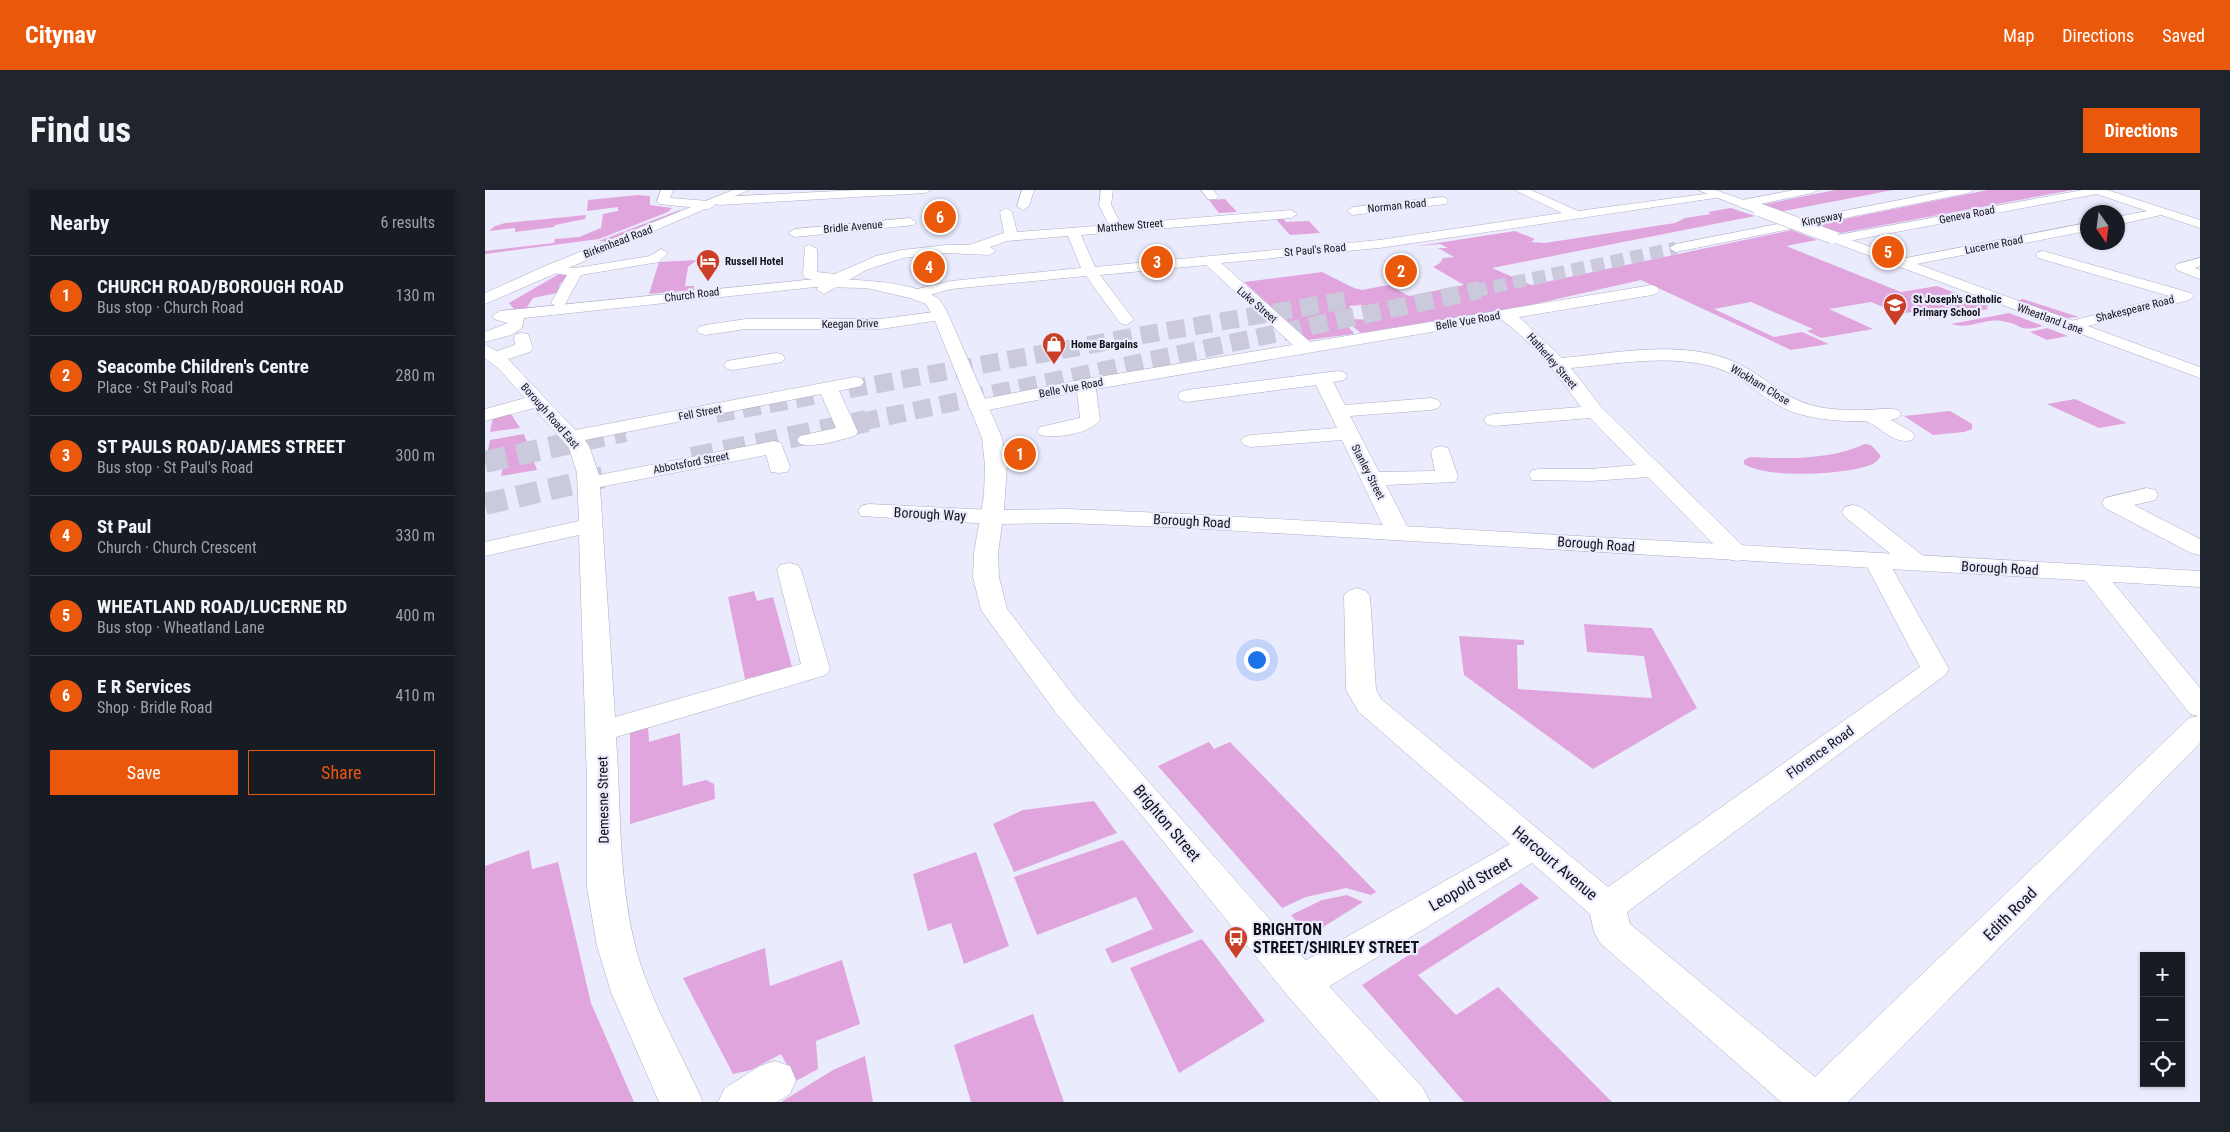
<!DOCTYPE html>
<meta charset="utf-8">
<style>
:root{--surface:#171b24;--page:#20242c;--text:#f1f3f6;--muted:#9ea1a6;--line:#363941;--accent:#ea580c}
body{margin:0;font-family:"Roboto Condensed",sans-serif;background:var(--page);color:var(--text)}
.controls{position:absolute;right:15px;bottom:15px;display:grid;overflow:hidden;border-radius:0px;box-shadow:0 1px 4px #0004}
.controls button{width:45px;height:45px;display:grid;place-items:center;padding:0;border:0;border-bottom:1px solid var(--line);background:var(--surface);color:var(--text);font:25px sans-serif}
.compass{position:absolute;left:1595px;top:15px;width:45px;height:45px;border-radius:50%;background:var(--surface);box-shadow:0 1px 4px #0004;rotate:166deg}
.you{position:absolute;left:771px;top:469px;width:18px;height:18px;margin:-12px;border:4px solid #fff;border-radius:50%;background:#1a73e8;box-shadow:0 0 0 8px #1a73e833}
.badge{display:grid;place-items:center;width:32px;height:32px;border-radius:50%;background:var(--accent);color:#fff;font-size:16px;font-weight:700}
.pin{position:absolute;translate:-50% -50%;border:2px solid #fff;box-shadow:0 1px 5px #0006}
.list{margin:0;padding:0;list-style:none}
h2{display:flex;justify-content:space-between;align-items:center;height:65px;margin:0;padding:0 20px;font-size:21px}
h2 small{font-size:16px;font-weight:400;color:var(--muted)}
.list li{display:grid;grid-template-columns:32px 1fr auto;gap:15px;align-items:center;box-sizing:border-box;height:80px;padding:0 20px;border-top:1px solid var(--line)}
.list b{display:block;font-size:19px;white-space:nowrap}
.list p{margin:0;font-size:16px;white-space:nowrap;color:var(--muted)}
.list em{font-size:16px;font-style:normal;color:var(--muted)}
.actions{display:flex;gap:10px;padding:15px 20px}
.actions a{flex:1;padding:11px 0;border:1px solid var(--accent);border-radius:0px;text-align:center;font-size:18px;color:var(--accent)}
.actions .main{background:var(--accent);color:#fff}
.icon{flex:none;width:28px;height:28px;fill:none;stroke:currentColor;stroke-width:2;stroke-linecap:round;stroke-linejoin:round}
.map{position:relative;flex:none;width:1715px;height:912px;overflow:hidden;border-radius:0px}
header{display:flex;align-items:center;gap:30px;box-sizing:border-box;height:70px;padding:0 25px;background:var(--accent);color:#fff}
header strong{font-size:24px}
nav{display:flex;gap:28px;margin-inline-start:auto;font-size:18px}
.intro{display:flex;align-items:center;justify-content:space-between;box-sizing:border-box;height:120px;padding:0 30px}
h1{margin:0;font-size:35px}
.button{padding:12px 22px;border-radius:0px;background:var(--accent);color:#fff;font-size:18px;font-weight:700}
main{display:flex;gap:30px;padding:0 30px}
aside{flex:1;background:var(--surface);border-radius:0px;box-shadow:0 1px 4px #0004}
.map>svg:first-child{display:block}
.green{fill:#e1a5de}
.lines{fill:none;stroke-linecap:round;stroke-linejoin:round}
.highway-tunnel-far2{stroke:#cacadc;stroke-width:13;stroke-dasharray:13 7;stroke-linecap:butt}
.highway-tunnel-far1{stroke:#cacadc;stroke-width:18;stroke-dasharray:18 9;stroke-linecap:butt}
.highway-tunnel{stroke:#cacadc;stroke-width:22;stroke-dasharray:22 11;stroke-linecap:butt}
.minor-casing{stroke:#adadc3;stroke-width:1}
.major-casing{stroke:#adadc3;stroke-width:1}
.highway-casing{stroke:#adadc3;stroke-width:1}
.minor{fill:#fff;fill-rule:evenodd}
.major{fill:#fff;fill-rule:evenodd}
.highway{fill:#fff;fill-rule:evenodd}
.major-bridge-casing{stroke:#adadc3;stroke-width:14;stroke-linecap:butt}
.major-bridge{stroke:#fff;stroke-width:13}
.labels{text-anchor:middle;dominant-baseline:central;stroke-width:4.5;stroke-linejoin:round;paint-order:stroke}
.far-street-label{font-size:11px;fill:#12121a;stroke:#ebebfe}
.far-poi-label{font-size:11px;font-weight:bold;fill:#12121a;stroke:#ebebfe;text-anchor:start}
.street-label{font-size:14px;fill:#12121a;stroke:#ebebfe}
.near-street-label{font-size:16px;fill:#12121a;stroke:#ebebfe}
.near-poi-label{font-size:16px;font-weight:bold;fill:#12121a;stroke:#ebebfe;text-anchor:start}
</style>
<header>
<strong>Citynav</strong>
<nav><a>Map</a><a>Directions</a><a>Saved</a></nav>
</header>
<div class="intro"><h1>Find us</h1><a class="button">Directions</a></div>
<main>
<aside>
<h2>Nearby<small>6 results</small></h2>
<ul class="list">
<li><span class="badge">1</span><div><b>CHURCH ROAD/BOROUGH ROAD</b><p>Bus stop · Church Road</p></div><em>130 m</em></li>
<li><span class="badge">2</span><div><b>Seacombe Children's Centre</b><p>Place · St Paul's Road</p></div><em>280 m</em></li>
<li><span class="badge">3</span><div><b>ST PAULS ROAD/JAMES STREET</b><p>Bus stop · St Paul's Road</p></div><em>300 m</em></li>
<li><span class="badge">4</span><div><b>St Paul</b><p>Church · Church Crescent</p></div><em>330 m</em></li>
<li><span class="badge">5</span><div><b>WHEATLAND ROAD/LUCERNE RD</b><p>Bus stop · Wheatland Lane</p></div><em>400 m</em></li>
<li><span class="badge">6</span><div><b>E R Services</b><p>Shop · Bridle Road</p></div><em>410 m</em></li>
</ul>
<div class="actions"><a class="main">Save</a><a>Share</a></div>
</aside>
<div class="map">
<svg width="1715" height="912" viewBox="0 0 1715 912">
<rect width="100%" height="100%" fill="#ebebfe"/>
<!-- green -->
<g class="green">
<polygon points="1350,0 1408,0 1294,22 1276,15"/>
<polygon points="1503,0 1588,0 1356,43 1330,35"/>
<polygon points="153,5 165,6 165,15 187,18 183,22 114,49 0,64 0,61 69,53 70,49 94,47 116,38 118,24 133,21 133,17 102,21 103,10"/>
<polygon points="740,9 752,22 734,23 724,10"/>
<polygon points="1246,18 1270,26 1007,78 1046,95 1307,40 1332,50 1301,56 1416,102 1452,96 1504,116 1501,117 1503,119 1444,129 1426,122 1414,124 1386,112 1344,119 1388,139 1336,148 1322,141 1328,139 1266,112 1229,119 1289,147 1317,142 1344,154 1306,160 1156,90 1041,116 876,143 862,132 865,129 891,130 894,124 876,115 864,116 868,121 857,130 869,143 868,144 823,150 759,92 837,82 869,98 877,100 903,95 924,106 979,95 948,77 955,73 958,68 969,67 953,58 963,58 955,54 933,56 1030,41 1050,49 1046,52 1060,53 1190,33 1200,28 1226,24 1223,22"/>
<polygon points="195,20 194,23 127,51 114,51"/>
<polygon points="101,25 100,29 70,35 69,37 30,42 30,38 4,41 10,36 20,33"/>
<polygon points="789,27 798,28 801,32 824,31 835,43 805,45"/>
<polygon points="212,70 203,77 200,96 209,96 209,100 164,104 174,72"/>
<polygon points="74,84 85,84 75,94 72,103 48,108 42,117 53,118 29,119 24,113"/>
<polygon points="1538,109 1594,127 1580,128 1531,111"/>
<path d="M1524 123 1558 136C1532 143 1538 134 1517 131 1499 128 1484 140 1466 134Z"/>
<polygon points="1562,138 1583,146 1562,150 1545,142"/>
<polygon points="1590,209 1642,233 1614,238 1562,214"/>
<polygon points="1465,221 1487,234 1487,239 1479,242 1448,245 1419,226"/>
<polygon points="26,224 35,238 5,242 8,227"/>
<polygon points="39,244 52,280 16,286 20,270 0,273 5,250"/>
<path d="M1380 254 1386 255 1396 266C1394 269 1391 272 1388 274 1363 285 1281 289 1259 274V270L1265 267C1302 269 1345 270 1380 254Z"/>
<polygon points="269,401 272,411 288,407 307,477 260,489 243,407"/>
<polygon points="1099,434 1167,438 1212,518 1108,579 979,485 974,446 1039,450 1039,455 1032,455 1033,499 1167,508 1159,466 1102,462"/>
<polygon points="163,536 164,552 195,543 198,596 221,590 229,594 230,609 145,634 145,541"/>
<polygon points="724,552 729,559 745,552 891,702 886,705 861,698 821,707 797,718 673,576"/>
<polygon points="609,611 632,643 529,682 508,634 538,620"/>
<polygon points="638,650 709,742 627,773 620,759 668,739 651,707 552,745 529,687"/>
<polygon points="44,660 47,679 73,672 106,813 149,912 0,912 0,676"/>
<polygon points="491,662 524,756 479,774 466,733 443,741 428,684"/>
<polygon points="1036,693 1054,708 933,785 971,825 1013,797 1127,912 979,912 877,795"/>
<polygon points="862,705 878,712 824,746 806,725 837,710"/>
<polygon points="717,749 780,831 694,883 645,778"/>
<polygon points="280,758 285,796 357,770 375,834 331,851 333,879 311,891 296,864 266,880 248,884 198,788"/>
<polygon points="548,824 579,912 486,912 469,855"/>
<polygon points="380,866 388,912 296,912 348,880"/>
</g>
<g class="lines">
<!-- highway-tunnel-far2 -->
<polyline class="highway-tunnel-far2" points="989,101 1191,58"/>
<!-- highway-tunnel-far1 -->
<g class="highway-tunnel-far1">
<polyline points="231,224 658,145 868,109"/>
<polyline points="376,232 995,100"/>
</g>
<!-- highway-tunnel -->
<g class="highway-tunnel">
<polyline points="207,268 382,231"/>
<polyline points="0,272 140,241"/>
<polyline points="0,314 128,285"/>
</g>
<!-- minor casing -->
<g class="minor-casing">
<g id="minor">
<polygon points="176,0 188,0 185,8 224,11 230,15 224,19 174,14 172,11"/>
<polygon points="374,0 446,0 440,3 234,15 228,11 234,7"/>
<polygon points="537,0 549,0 544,16 538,20 532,16"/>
<path d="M616 0H628L626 15 636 34 806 20 812 24 806 28 596 45 610 77 894 50 1077 23 1030 0H1046L1093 21 1234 2V6L1230 8 894 58 736 73 825 152 1167 95 1172 97 1175 100 1172 103 1167 105 1034 127 1077 168C1132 163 1198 149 1250 172 1277 184 1297 207 1326 215 1343 220 1362 220 1379 220 1390 220 1402 217 1413 220L1416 224 1413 228 1406 230 1427 242 1430 246 1427 250C1410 255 1398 239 1383 232 1377 230 1367 232 1360 231 1343 230 1325 228 1308 222 1279 212 1259 185 1229 177 1183 164 1133 174 1086 178L1117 218 1261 359 1264 364 1261 369 1252 371 1243 369 1163 287 1106 291 1047 290 1044 285 1047 280 1055 279H1106L1151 275 1105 228 1009 236 1002 234 999 230 1002 226 1009 224 1096 217C1073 186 1049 153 1017 130L611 199 615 230C605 244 570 249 555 245L552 241 555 237 595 228 592 202 493 222 486 220 483 216 486 212 493 210 601 189 808 155 721 75 615 85 649 130 641 135 635 133 601 86 466 99 429 109 421 104 424 101 466 91 596 78 583 46 522 51 505 57 511 61 504 65 461 63 418 68 381 80 339 104 331 99 340 92 320 88 318 85 320 56 325 55 332 59V82L350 84 391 66 417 60 461 55H484L519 43 515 22 521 18 527 22 532 42 624 35 614 15Z"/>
<polygon points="716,0 728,0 733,6 731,9 723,9"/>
<polygon points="1309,0 1333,0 1327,3 1257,18 1251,14 1257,10"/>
<polygon points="1598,0 1622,0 1715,30 1715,38 1676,25 1632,35 1632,27 1662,21 1612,4 1353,53 1346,49 1353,45"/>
<polygon points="957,7 961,8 963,11 961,14 868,25 862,21 868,17"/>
<polygon points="425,28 431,32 429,35 310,47 303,43 310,39"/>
<polygon points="1602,33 1602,41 1416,77 1409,73 1416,69"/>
<polygon points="176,59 183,63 174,72 96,85 79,116 74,118 66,113 82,85 60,82 58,79 60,76 91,78 165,66"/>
<polygon points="1558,61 1706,103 1709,106 1704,110 1584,141 1578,139 1576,136 1578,133 1684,106 1553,68 1551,65 1553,62"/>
<polygon points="1715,68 1715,76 1710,78 1715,80 1715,89 1692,80 1690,77 1692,74"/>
<polygon points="456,121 464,126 462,129 396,139 261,139 220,145 214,143 212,140 214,137 220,135 261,129 396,129"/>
<path d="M37 143 43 144 48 158 45 162 23 169 90 240 370 187 376 188 379 192 376 196 354 201 373 242 370 246C354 250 331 258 315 254L312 250 315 246 351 238 336 204 100 250 104 256 114 285 289 251 296 253 305 277 302 282 294 283 286 282 281 265 115 297 130 527 316 474 292 380 295 375 304 373 313 375 316 380 345 479 341 485 131 547C136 616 133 687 150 755 164 810 195 860 218 912H174L126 802 112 756 102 698V592L94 345 0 366V352L94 331 92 283 84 258 49 218 0 231V219L40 208 15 180 0 168V155L12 161 30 155 29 148 31 144Z"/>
<polygon points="291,163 297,164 300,168 297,172 248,180 242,179 239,175 242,171 248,170"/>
<polygon points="853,181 859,182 862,186 859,190 848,192 860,215 946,208 953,210 956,214 953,218 946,220 865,226 894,282 950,281 946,262 949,258 956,256 963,258 973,287 970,292 901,295 925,342 921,347 913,349 905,347 901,342 857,250 766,257 759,255 756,251 759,247 766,245 852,238 831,195 702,212 695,210 693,206 695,202 702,200"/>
<polygon points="1662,298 1670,300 1673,305 1670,310 1649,315 1715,349 1715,365 1706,363 1620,318 1617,313 1620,308"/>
<polygon points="384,314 507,320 515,322 519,327 515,332 507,334 376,326 373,321 376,316"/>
<polygon points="1368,315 1376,317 1441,368 1444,373 1441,378 1432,380 1423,378 1360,327 1357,322 1360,317"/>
<polygon points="1391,364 1400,366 1403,371 1464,479 1460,485 1142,722 1145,734 1330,887 1704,528 1713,526 1705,524 1598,388 1595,383 1598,378 1607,376 1616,378 1715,498 1715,553 1363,912 1296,912 1115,753 1109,742 1105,724 1047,673 830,805 816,809 802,805 796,793 802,781 1025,654 874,522 861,500 859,406 863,401 872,398 881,401 885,406 891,500 896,509 1123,697 1435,477 1379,371 1382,366"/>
<polygon points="290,871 305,876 311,890 305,904 292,912 233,912 240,898 275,876"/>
</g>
</g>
<!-- major casing -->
<g class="major-casing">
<g id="major">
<polygon points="248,0 264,0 0,114 0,103 60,76"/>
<polygon points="1213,0 1230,0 1279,17 1281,20 1275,24 1271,23"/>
<polygon points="1347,43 1715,177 1715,188 1342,50 1340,47 1342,44"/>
<path d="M330 89C363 89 423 90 451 107 457 111 461 120 464 126L517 248 522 275 519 320 582 319 703 324 1715 381V397L703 338 582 333 517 334 513 363 514 387 522 419 591 509 830 781 938 898 945 912H895L802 805 669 640 571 523 496 420 488 387 489 363 499 305 500 275 497 248 448 126 441 114 425 108 381 98 330 97 39 128 37 138 26 145 0 152V142L23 133 9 129 7 126 15 121Z"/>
</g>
</g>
<!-- highway casing -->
<g class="highway-casing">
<polygon id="highway" points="1465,0 1489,0 1483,3 1191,62 1184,58 1191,54"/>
</g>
<!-- minor -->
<use href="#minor" class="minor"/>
<!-- major -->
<use href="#major" class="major"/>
<!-- highway -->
<use href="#highway" class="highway"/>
<!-- major-bridge casing -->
<g class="major-bridge-casing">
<polyline id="major-bridge" points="1275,20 1347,47"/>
</g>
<!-- major-bridge -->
<use href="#major-bridge" class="major-bridge"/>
</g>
<!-- icons -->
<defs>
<g id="hotel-pin" transform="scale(1.25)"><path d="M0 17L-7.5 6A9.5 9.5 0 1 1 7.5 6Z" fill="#cb3f28" stroke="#ebebfe"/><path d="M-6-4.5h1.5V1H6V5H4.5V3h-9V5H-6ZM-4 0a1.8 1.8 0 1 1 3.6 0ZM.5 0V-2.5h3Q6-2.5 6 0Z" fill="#fff"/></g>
<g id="school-pin" transform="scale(1.25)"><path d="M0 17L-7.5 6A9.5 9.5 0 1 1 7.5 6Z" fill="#cb3f28" stroke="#ebebfe"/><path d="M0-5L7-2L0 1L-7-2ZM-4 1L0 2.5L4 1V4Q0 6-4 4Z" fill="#fff"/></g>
<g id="shop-pin" transform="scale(1.25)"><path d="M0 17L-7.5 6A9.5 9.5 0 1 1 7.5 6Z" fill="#cb3f28" stroke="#ebebfe"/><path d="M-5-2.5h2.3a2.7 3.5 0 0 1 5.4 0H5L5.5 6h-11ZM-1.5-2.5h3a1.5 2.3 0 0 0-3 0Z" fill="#fff"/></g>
<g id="bus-pin" transform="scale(1.25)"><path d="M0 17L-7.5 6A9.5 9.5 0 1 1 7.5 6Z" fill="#cb3f28" stroke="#ebebfe"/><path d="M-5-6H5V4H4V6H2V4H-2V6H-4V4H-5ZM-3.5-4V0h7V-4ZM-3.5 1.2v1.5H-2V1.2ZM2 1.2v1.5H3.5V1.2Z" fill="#fff"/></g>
</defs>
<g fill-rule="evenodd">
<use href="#hotel-pin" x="223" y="71"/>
<use href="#school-pin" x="1410" y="115"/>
<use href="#shop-pin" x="569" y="154"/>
<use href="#bus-pin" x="751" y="748"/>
</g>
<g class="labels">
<!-- far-street labels -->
<g class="far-street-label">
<text transform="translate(912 16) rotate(-6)">Norman Road</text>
<text transform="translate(1482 25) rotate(-11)">Geneva Road</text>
<text transform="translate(1337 29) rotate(-11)">Kingsway</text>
<text transform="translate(645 36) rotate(-5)">Matthew Street</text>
<text transform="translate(368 37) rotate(-5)">Bridle Avenue</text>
<text transform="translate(133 52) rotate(-21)">Birkenhead Road</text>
<text transform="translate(1509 55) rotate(-11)">Lucerne Road</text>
<text transform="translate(830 60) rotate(-5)">St Paul's Road</text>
<text transform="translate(207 105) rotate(-7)">Church Road</text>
<text transform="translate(772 115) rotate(41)">Luke Street</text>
<text transform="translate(1650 119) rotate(-14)">Shakespeare Road</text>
<text transform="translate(1565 129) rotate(20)">Wheatland Lane</text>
<text transform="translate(983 131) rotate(-10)">Belle Vue Road</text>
<text transform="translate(365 134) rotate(-1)">Keegan Drive</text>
<text transform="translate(1067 171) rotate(49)">Hatherley Street</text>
<text transform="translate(1275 195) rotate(31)">Wickham Close</text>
<text transform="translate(586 198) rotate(-11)">Belle Vue Road</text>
<text transform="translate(215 223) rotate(-11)">Fell Street</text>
<text transform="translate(65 226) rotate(49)">Borough Road East</text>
<text transform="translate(206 273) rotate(-11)">Abbotsford Street</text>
<text transform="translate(883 282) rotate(63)">Stanley Street</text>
</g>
<!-- far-poi labels -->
<g class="far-poi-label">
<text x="240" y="71">Russell Hotel</text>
<text x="1428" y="109">St Joseph's Catholic<tspan x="1428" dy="13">Primary School</tspan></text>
<text x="586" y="154">Home Bargains</text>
</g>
<!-- street labels -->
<g class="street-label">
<text transform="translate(445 324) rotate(3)">Borough Way</text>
<text transform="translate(707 331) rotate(3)">Borough Road</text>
<text transform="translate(1111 354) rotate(4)">Borough Road</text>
<text transform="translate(1515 378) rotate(3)">Borough Road</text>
<text transform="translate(1335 562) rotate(-36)">Florence Road</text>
<text transform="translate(118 610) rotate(-91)">Demesne Street</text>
</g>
<!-- near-street labels -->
<g class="near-street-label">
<text transform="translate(682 633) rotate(50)">Brighton Street</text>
<text transform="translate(1070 673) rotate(40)">Harcourt Avenue</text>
<text transform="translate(985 694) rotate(-30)">Leopold Street</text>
<text transform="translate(1525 724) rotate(-45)">Edith Road</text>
</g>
<!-- near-poi labels -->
<g class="near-poi-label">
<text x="768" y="739">BRIGHTON<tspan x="768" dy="18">STREET/SHIRLEY STREET</tspan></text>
</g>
</g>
</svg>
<div class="controls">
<button>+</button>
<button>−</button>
<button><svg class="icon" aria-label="locate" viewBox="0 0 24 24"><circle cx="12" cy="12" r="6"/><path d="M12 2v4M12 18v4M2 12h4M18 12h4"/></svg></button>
</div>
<svg class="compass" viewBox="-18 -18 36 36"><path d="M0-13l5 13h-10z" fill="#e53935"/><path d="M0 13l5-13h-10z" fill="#9ea1a6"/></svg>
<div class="you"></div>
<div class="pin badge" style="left:535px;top:264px">1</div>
<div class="pin badge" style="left:916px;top:81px">2</div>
<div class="pin badge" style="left:672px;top:72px">3</div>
<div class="pin badge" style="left:444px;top:77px">4</div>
<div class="pin badge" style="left:1403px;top:62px">5</div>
<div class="pin badge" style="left:455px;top:27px">6</div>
</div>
</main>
